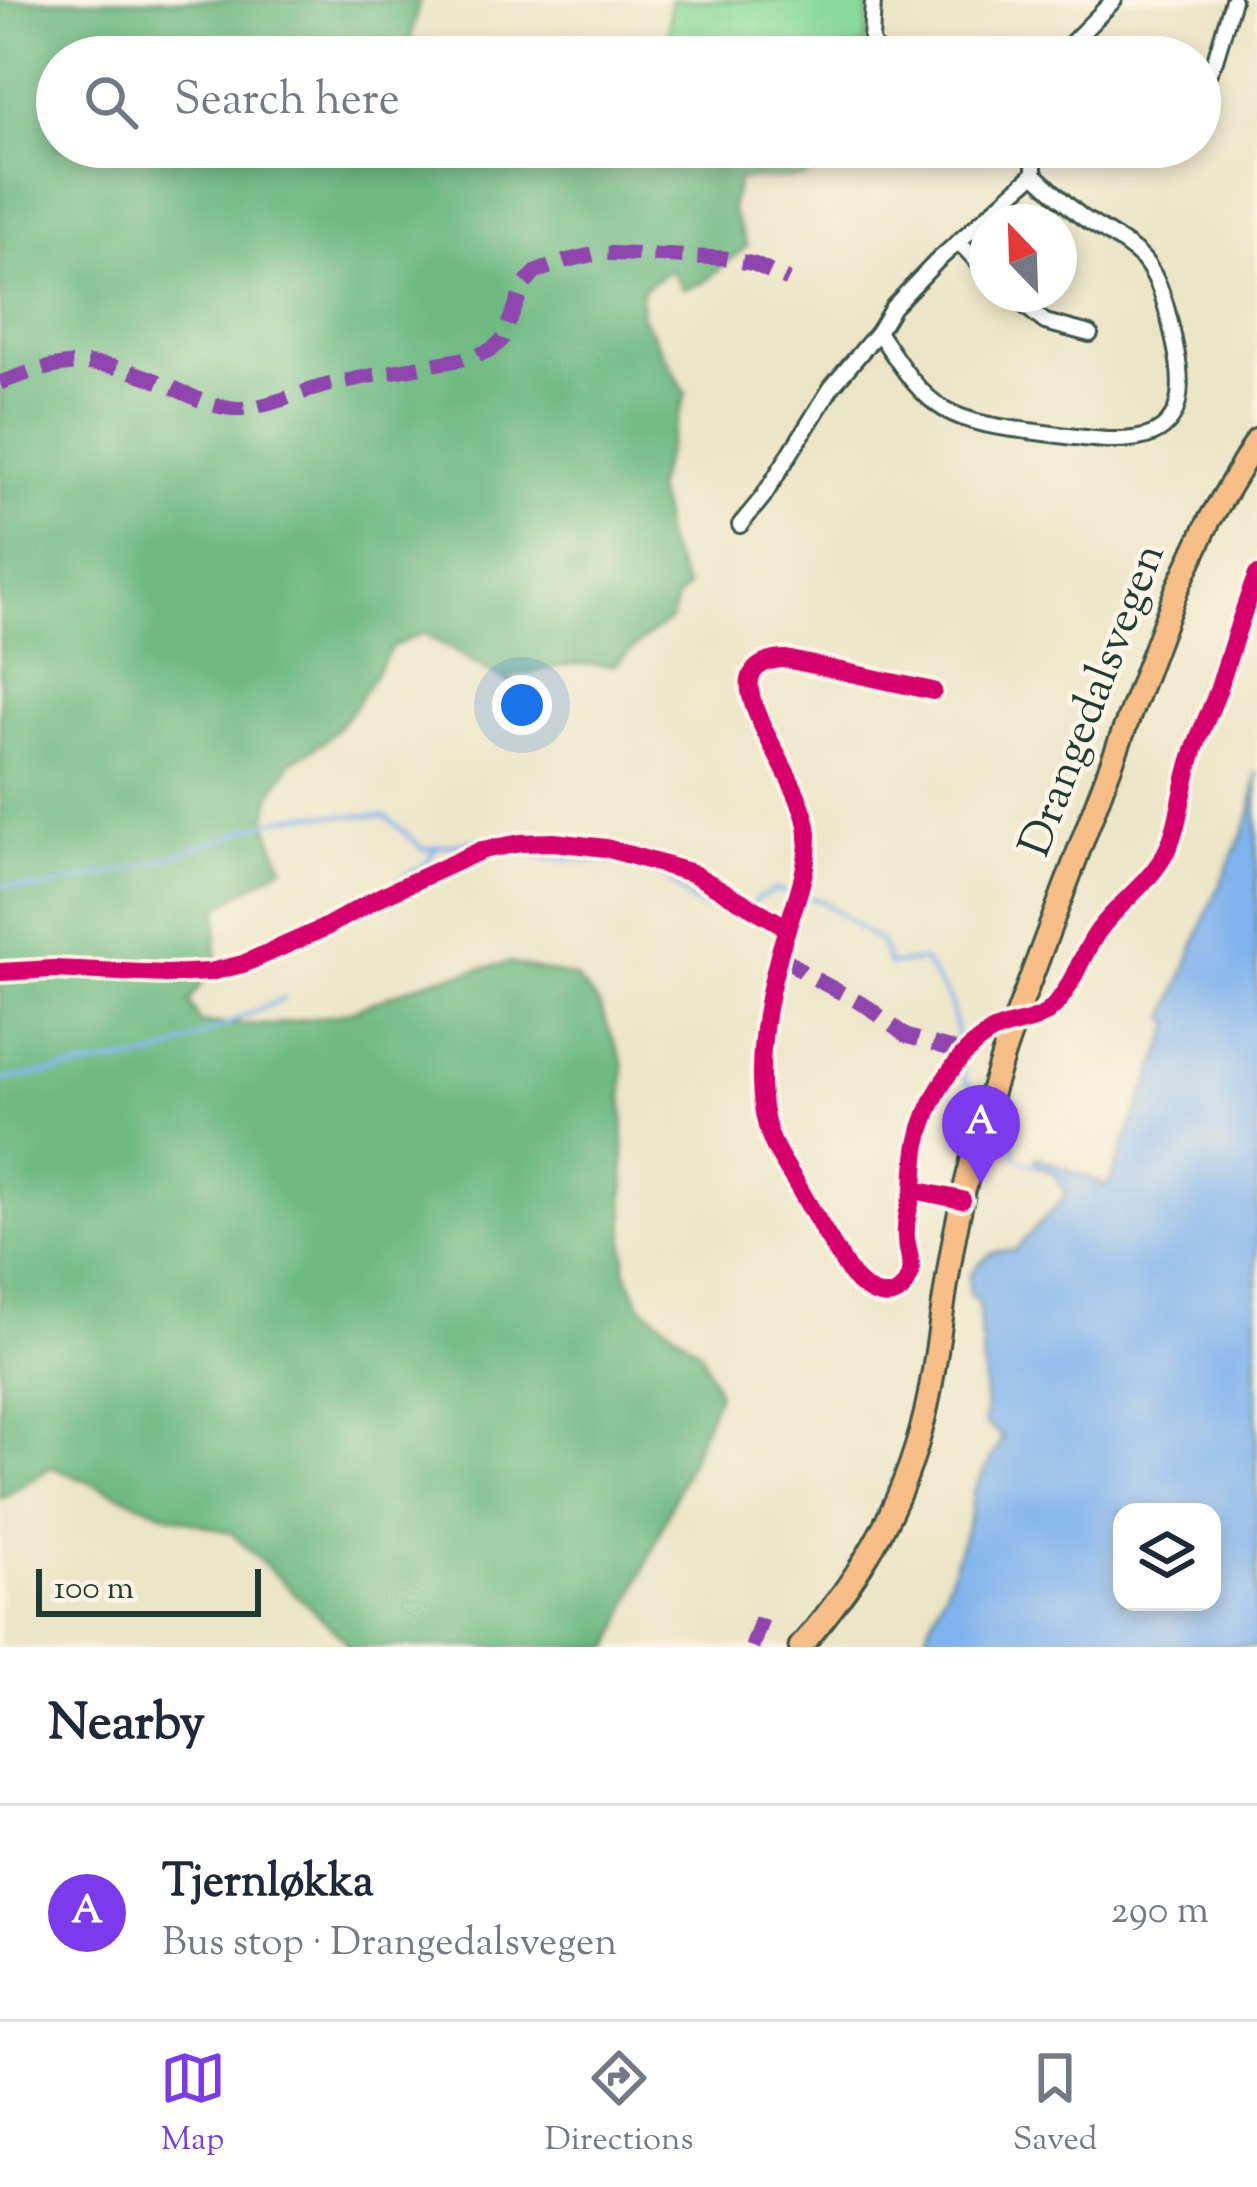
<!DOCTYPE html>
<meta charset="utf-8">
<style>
:root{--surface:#fff;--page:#f6f6f7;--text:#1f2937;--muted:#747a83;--line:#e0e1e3;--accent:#7c3aed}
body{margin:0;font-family:"Sorts Mill Goudy",serif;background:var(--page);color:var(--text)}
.controls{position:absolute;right:36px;bottom:36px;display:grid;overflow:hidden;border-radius:24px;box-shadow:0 6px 18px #0003}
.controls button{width:108px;height:108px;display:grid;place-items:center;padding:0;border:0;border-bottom:3px solid var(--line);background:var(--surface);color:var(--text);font:60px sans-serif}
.compass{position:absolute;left:969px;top:204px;width:108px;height:108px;border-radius:50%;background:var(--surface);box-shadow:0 6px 18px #0003;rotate:337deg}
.scale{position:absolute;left:36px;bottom:30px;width:225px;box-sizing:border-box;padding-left:12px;border:6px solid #1f3d34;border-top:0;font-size:33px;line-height:42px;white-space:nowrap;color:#1f3d34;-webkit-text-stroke:9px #fcf5e5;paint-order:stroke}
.you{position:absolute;left:522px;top:705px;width:42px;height:42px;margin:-30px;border:9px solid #fff;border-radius:50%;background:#1a73e8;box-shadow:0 0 0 18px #1a73e833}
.badge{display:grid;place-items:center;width:78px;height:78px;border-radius:50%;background:var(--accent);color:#fff;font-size:39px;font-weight:700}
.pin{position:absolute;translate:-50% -99px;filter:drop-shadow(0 3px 6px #0008)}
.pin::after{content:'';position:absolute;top:63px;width:42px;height:36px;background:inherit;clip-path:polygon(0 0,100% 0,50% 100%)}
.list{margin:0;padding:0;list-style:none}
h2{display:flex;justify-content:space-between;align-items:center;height:156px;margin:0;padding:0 48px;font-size:51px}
h2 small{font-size:39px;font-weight:400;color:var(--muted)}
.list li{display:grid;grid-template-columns:78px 1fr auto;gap:36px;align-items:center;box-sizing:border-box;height:216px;padding:0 48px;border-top:3px solid var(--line)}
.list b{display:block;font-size:45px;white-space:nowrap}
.list p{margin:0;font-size:39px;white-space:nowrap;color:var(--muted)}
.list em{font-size:39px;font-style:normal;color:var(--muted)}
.icon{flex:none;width:66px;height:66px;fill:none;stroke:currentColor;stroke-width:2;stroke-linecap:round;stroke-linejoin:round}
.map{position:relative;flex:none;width:1257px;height:1647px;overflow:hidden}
.search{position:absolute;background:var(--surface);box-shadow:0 6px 18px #0003;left:36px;right:36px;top:36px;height:132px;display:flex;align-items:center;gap:30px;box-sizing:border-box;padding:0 42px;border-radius:66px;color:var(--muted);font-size:45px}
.sheet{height:372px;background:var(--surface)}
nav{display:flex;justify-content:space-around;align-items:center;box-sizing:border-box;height:168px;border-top:3px solid var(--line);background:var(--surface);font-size:33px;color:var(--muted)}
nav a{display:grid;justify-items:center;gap:6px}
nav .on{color:var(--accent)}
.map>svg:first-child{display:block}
.green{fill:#89da9a;stroke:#548c67;stroke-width:3}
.forest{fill:#6eba82;stroke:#467c5b;stroke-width:3}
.water{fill:#80b3ed;stroke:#507890;stroke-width:3;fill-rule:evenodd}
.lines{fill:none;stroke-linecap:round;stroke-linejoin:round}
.stream{stroke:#80b3ed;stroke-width:4.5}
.street-casing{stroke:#3e564a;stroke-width:20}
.primary-casing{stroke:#3e564a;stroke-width:27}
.street{stroke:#fff;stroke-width:14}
.primary{stroke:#f7be88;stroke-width:21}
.primary-bridge-casing{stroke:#3e564a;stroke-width:27;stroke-linecap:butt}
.primary-bridge{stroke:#f7be88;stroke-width:21}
.quiet{stroke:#8e44ad;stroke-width:15;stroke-dasharray:30 15;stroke-linecap:butt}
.cycleway-casing{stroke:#fcf5e5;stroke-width:26}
.cycleway{stroke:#d6006c;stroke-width:18}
.labels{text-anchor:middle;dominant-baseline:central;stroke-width:9;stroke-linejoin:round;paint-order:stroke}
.street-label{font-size:45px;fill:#1f3d34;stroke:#fcf5e5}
</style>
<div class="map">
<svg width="1257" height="1647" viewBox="0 0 1257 1647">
<rect width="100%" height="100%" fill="#fcf5e5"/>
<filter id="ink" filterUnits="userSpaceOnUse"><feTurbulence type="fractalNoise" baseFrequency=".00833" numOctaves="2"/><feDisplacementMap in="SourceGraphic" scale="24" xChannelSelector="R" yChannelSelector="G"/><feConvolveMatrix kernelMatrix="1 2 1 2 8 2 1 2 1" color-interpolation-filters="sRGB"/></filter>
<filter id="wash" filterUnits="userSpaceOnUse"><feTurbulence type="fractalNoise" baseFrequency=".004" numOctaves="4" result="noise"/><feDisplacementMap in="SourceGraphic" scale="48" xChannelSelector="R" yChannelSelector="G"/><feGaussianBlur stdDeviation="2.7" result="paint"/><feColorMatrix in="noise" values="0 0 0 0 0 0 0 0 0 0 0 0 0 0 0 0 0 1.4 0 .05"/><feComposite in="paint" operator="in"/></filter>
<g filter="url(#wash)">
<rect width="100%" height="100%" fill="#ece5c7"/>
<!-- green -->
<polygon class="green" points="671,0 869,0 866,45 846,51 842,57 823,54 785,57 697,57 682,54 669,32"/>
<!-- forest -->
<polygon class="forest" points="0,0 420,0 410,40 442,57 57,57 57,147 840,147 804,178 739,179 731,208 747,246 703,283 683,289 671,270 642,289 641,314 686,393 655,488 663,517 664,539 687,588 677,598 671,619 644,639 614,665 571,664 508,677 516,687 423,633 392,647 351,712 326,740 293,761 271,794 266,823 283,867 218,907 216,963 189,1002 201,1023 271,1025 346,1013 430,980 508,963 575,977 598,1003 623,1062 625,1269 640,1304 701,1352 718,1394 611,1647 346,1647 347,1642 231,1533 168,1515 52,1467 0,1499"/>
<!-- water -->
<path class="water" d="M1257 771V1647H920L950 1578 971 1514 973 1492 1003 1437 984 1423 986 1410 979 1307 977 1301 969 1294V1276C981 1259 993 1247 1014 1251L1066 1195 1053 1173 1034 1165 1037 1157 1108 1186 1173 1022 1166 1019 1208 911 1242 836 1251 813ZM1122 1512H1212V1602H1122Z"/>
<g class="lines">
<!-- stream -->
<g class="stream">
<polyline points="527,845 541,858 643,864"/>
<polyline points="653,867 694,903 740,917 758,898 776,890 822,901 882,944 889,965 923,960 950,1001 961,1052"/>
<polyline points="397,880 425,865 437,846"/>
<polyline points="0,885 36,889 139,868 272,821 302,815 386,816 423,849 516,834 519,837"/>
<polyline points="963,1064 965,1080 983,1099"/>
<polyline points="0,1080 158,1056 284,998"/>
<polyline points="995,1111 1002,1119 1018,1159 1034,1165"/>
</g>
</g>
</g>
<g filter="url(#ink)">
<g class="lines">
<!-- street casing -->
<g class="street-casing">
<g id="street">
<polyline points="873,0 871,40 878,57"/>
<polyline points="1058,57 1114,0"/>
<polyline points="1200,91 1215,60 1233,0"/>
<polyline points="959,242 987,272"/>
<polyline points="1010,294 1045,322 1090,334"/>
<path d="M878 332C897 359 915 392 944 409 975 427 1017 429 1052 434 1131 445 1199 453 1175 345 1169 317 1162 281 1143 259 1127 242 1101 230 1082 217 1065 204 1050 188 1034 174V147"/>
<polyline points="740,525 763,497 831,388 878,332 893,307 936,262 1034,174"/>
<polyline points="0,972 53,969 166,974 210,972 243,964 324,928 382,896 482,850 521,843 554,842 606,848 692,873 786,927"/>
<path d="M914 1190C909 1206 905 1220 906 1237 907 1249 913 1262 910 1274 899 1309 869 1296 852 1276 832 1245 813 1213 795 1181 787 1168 778 1155 772 1141 751 1090 764 1011 778 959 788 919 809 877 808 834 806 790 744 714 750 680 754 663 772 659 786 659L933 691"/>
<path d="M962 1200 914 1190C915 1175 915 1159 918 1144 926 1103 955 1053 992 1032 1011 1022 1036 1024 1051 1009 1073 988 1081 954 1099 930 1119 903 1149 883 1165 854 1181 823 1181 789 1192 757 1199 733 1211 711 1219 688 1231 650 1242 612 1257 575"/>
</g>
</g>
<!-- primary casing -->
<g class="primary-casing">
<g id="primary">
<polyline points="1023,999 1177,589 1209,521 1257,440"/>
<path d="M800 1647C865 1573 910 1494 929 1396 940 1339 945 1281 957 1224 969 1163 987 1105 1006 1046"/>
</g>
</g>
<!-- street -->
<use href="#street" class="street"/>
<!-- primary -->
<use href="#primary" class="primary"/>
<!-- primary-bridge casing -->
<g class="primary-bridge-casing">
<polyline id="primary-bridge" points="1006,1046 1023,999"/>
</g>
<!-- primary-bridge -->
<use href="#primary-bridge" class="primary-bridge"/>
<!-- quiet -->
<g class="quiet">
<path d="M0 383C67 357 102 356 169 386 188 394 208 406 229 408 258 412 299 392 328 385 376 374 425 366 474 357L492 349 502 340 524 285 536 272 565 261 600 253 725 258 754 264 788 280"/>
<polyline points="779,953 804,973 868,1007 906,1036 965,1053"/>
<polyline points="752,1647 762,1619"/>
</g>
<!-- cycleway casing -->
<g class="cycleway-casing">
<g id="cycleway">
<polyline points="0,972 53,969 166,974 210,972 243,964 324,928 382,896 482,850 521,843 554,842 606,848 692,873 786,927"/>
<path d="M914 1190C909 1206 905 1220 906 1237 907 1249 913 1262 910 1274 899 1309 869 1296 852 1276 832 1245 813 1213 795 1181 787 1168 778 1155 772 1141 751 1090 764 1011 778 959 788 919 809 877 808 834 806 790 744 714 750 680 754 663 772 659 786 659L933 691"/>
<path d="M962 1200 914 1190C915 1175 915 1159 918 1144 926 1103 955 1053 992 1032 1011 1022 1036 1024 1051 1009 1073 988 1081 954 1099 930 1119 903 1149 883 1165 854 1181 823 1181 789 1192 757 1199 733 1211 711 1219 688 1231 650 1242 612 1257 575"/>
</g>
</g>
<!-- cycleway -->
<use href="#cycleway" class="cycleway"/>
</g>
</g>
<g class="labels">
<!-- street labels -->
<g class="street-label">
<text transform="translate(1095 701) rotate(-69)">Drangedalsvegen</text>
</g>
</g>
</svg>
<div class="controls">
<button><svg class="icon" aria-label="layers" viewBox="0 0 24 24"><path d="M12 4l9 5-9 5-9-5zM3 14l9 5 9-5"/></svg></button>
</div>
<svg class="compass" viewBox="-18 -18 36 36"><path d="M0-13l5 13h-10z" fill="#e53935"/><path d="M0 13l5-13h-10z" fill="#747a83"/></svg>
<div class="scale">100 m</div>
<div class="you"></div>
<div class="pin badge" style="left:981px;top:1184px">A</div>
<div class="search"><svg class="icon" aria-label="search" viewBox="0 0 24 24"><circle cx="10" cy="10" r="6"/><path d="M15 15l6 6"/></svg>Search here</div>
</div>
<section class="sheet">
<h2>Nearby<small></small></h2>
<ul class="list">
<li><span class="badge">A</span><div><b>Tjernløkka</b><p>Bus stop · Drangedalsvegen</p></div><em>290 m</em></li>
</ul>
</section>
<nav>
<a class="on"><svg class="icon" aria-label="map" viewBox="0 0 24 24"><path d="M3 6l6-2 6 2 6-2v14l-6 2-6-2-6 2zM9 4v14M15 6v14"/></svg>Map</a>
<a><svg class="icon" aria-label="directions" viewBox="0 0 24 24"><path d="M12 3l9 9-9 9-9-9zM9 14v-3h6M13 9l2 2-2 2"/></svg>Directions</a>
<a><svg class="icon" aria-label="saved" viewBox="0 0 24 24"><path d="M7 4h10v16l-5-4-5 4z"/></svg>Saved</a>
</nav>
